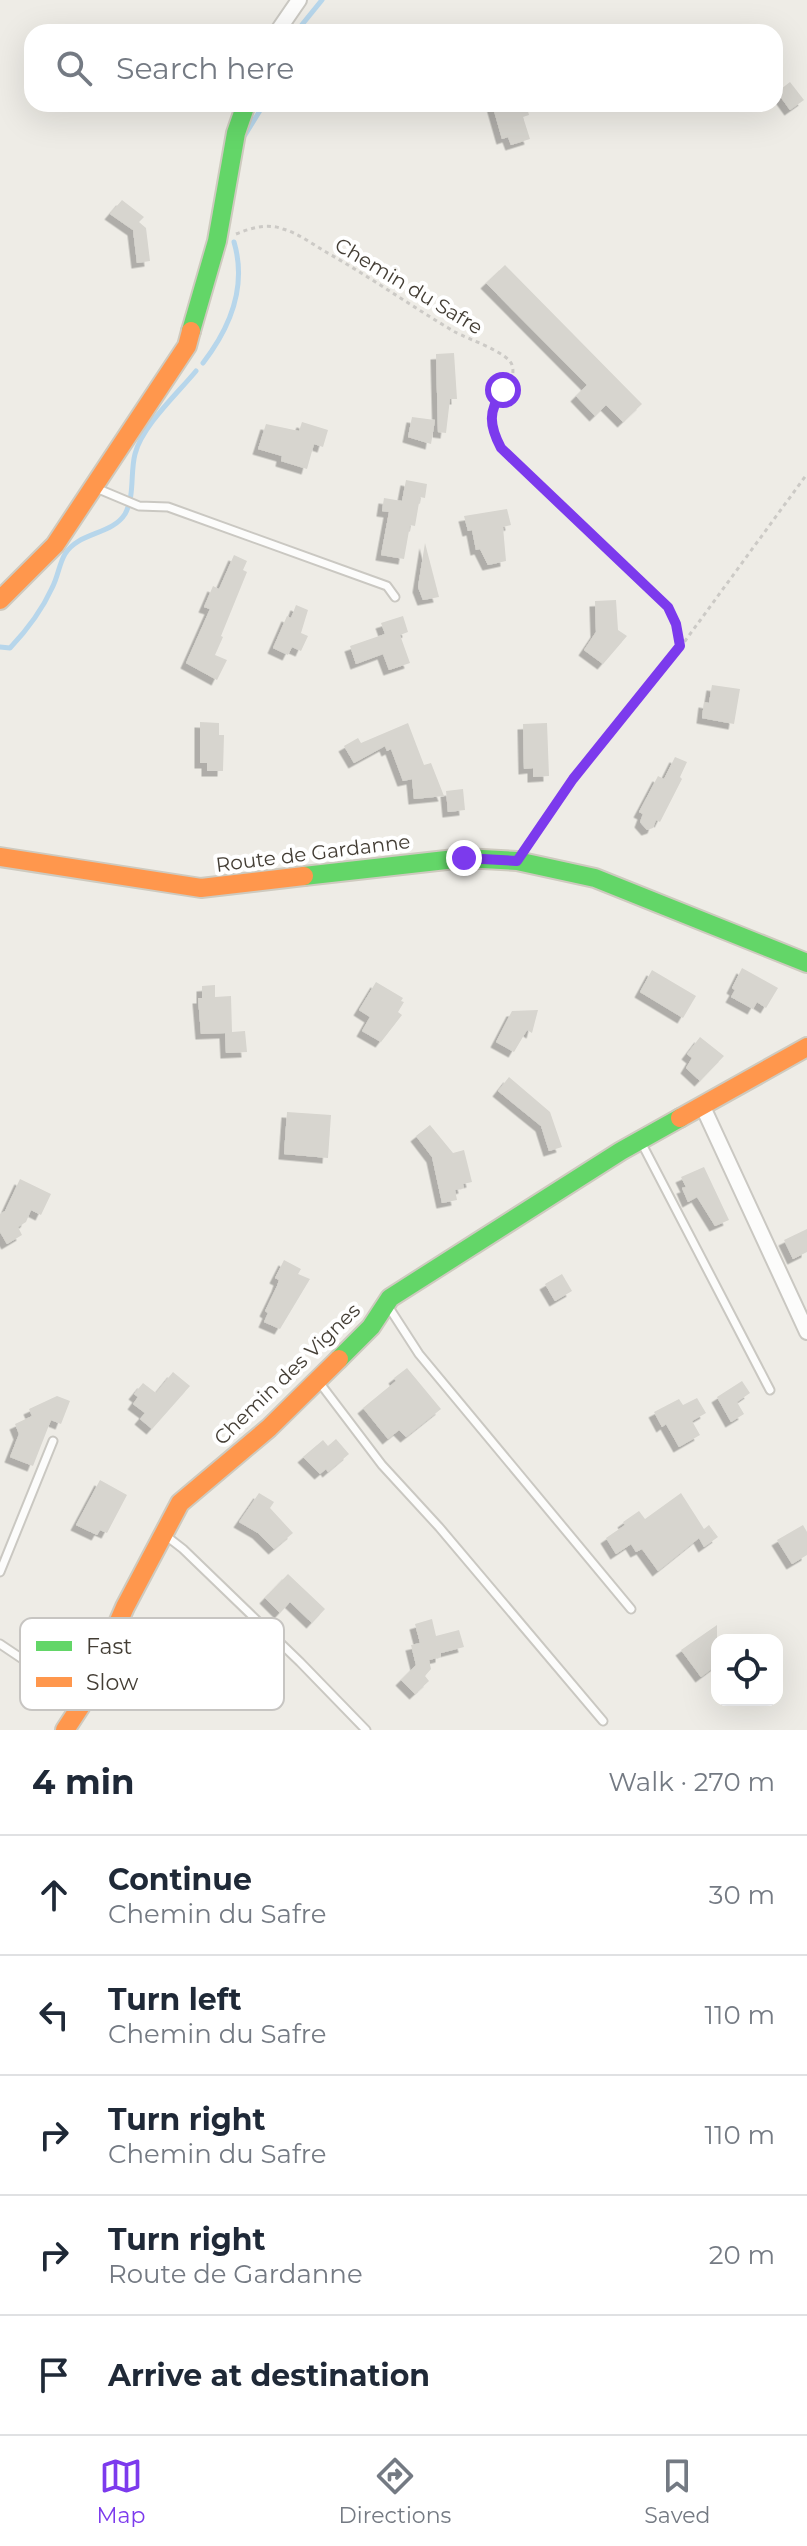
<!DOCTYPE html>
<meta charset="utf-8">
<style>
:root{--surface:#fff;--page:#f6f6f7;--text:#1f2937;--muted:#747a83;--line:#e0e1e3;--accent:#7c3aed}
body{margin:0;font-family:Montserrat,sans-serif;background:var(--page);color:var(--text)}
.controls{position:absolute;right:24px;bottom:24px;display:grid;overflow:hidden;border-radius:16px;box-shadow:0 8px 32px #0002}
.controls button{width:72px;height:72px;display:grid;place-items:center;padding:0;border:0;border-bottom:2px solid var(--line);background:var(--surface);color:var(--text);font:40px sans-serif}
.stop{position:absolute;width:24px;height:24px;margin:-18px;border:6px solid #7c3aed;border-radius:50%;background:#fff}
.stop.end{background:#7c3aed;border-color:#fff;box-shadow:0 2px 8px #0008}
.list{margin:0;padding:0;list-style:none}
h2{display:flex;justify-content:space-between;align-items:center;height:104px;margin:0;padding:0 32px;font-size:34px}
h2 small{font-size:26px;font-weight:400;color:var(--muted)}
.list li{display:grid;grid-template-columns:52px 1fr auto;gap:24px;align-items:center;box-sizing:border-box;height:120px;padding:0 32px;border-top:2px solid var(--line)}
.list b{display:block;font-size:30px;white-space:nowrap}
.list p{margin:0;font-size:26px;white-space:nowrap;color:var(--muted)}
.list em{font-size:26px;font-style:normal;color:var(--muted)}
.icon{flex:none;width:44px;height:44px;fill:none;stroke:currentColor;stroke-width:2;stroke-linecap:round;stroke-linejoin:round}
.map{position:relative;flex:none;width:807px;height:1730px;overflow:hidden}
.search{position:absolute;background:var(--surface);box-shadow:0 8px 32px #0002;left:24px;right:24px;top:24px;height:88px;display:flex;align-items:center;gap:20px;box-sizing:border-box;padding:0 28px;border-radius:24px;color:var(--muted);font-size:30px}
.sheet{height:704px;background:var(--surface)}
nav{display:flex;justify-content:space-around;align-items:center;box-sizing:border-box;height:112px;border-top:2px solid var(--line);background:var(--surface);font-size:22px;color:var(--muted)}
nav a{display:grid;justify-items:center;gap:4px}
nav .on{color:var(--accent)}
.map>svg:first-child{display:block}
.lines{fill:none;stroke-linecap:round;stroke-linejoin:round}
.stream{stroke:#b7d6eb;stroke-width:5}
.building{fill:#d7d5cf;filter:url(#shadow)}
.lane-casing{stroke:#cac8c2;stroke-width:11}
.street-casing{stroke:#cac8c2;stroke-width:18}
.fast-casing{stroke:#cecabf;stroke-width:22}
.slow-casing{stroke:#cecabf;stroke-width:22}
.path{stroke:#cccac6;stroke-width:3;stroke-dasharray:4 4;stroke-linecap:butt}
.lane{stroke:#fcfcfb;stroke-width:7}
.street{stroke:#fcfcfb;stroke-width:14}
.fast{stroke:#63d668;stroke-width:18}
.slow{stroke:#ff974d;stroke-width:18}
.route{stroke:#7c3aed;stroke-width:10}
.labels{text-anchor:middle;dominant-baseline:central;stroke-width:8;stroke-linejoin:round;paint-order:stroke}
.street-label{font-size:20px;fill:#433d34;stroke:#fff}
.key{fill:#fff;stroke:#c7c5c2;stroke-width:2}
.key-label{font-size:22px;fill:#433d34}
</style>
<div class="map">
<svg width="807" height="1730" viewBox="0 0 807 1730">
<defs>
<filter id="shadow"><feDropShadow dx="-5.5" dy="5.5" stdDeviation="0" flood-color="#0004"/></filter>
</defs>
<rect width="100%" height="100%" fill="#eeece6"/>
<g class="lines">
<!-- stream -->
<g class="stream">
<polyline points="296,32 322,0"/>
<polyline points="245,135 264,104"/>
<path d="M203 363C230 328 247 286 234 242"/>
<path d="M0 647 10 648C27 630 42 610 52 588 58 577 59 564 65 554 78 532 112 535 125 514 135 496 130 473 135 454 142 426 178 393 196 371"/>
</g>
</g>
<!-- building -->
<g class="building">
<polygon points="790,82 804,100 790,110 777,92"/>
<polygon points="492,104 526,104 529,115 523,117 530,139 511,145 508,137 502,139"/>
<polygon points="122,200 144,217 139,222 146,228 150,261 137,263 133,230 110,214"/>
<polygon points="505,265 642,404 623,422 606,405 595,416 576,396 587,385 486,283"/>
<polygon points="454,353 457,399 450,399 446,433 438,432 436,354"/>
<polygon points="412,417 435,420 431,444 408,437"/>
<polygon points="302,422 328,430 323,447 314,444 307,469 281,461 282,456 258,449 266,424 299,431"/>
<polygon points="406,480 427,484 425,498 420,497 415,526 410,525 404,559 381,555 389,512 382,511 384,498 402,501"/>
<polygon points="507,509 511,525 503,527 506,561 488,565 480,549 476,550 472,530 468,531 464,516"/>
<polygon points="425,543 439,597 423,600 418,587"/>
<polygon points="234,555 247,561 243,570 247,572 221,636 223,637 215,655 227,660 217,680 186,663 210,609 204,607 213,586 219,589"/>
<polygon points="616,600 618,630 627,636 603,664 584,650 596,632 595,601"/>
<polygon points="296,605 308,610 301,633 308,636 301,651 292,647 288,655 273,648 287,616 291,618"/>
<polygon points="403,616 408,632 400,635 410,663 389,670 383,654 356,664 350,646 385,634 381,623"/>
<polygon points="712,685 740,689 734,724 702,718 704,702 709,703"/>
<polygon points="200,722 219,723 219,735 224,735 223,771 207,771 207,763 200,763"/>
<polygon points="408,723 424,765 431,763 444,796 414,799 412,779 403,781 391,749 387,751 385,746 354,763 344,746 358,738 361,743"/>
<polygon points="547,723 549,776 533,777 533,768 524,769 523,724"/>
<polygon points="675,757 687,762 680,777 682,779 660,822 656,820 653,828 647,830 640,822 643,814 639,812 658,776 664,779"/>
<polygon points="463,789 465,810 448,812 446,791"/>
<polygon points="742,968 778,988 766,1008 757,1002 753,1009 731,997 735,990 732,988"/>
<polygon points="652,970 696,996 683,1018 640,992"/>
<polygon points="376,982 403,998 401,1001 404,1002 398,1012 402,1015 381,1042 362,1031 370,1017 359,1010"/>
<polygon points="215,985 215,997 231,996 232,1032 245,1031 247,1052 226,1053 225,1033 201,1034 198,998 202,998 202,986"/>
<polygon points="538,1010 532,1033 527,1030 514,1052 496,1042 512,1011"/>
<polygon points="700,1037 724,1056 700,1081 686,1068 692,1058 687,1054"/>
<polygon points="509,1077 550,1112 562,1147 549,1151 541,1126 498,1091"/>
<polygon points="287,1112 331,1115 328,1158 284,1154"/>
<polygon points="430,1125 453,1153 464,1150 472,1182 463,1184 464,1188 455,1190 457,1200 442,1203 432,1157 416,1136"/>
<polygon points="704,1167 729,1220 715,1226 697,1197 688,1202 682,1188 686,1187 681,1177"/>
<polygon points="20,1179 51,1194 41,1215 31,1210 26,1222 18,1227 22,1235 7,1244 0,1232 0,1214 5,1211"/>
<polygon points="807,1229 807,1252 793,1259 784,1240"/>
<polygon points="284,1260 301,1269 298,1274 310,1279 280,1329 264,1322 268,1313 265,1311 277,1286 279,1280 275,1278"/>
<polygon points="562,1274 572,1291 555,1301 545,1284"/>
<polygon points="407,1368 441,1409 406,1437 399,1430 388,1439 363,1408 396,1381 394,1378"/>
<polygon points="173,1372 190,1386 152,1429 140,1419 145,1413 133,1404 138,1397 134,1394 143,1383 156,1393"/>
<polygon points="742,1381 750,1393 737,1402 744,1414 731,1422 717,1397"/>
<polygon points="57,1396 70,1401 61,1424 51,1420 33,1466 10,1457 19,1434 15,1424 32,1416 29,1409"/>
<polygon points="697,1398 706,1413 692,1421 700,1435 679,1447 666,1424 662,1427 654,1412 679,1399 683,1405"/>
<polygon points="336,1439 349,1454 328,1472 326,1469 320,1474 303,1457 323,1440 328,1446"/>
<polygon points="100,1480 127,1495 107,1533 100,1530 97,1535 76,1525"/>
<polygon points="259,1493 274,1502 270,1508 293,1533 274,1549 258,1533 239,1522"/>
<polygon points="681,1493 704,1529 709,1525 718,1537 704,1547 699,1538 658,1571 642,1549 636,1552 631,1544 616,1554 606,1538 625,1525 623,1522 639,1511 645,1519"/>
<polygon points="803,1525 807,1532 807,1555 792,1564 777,1540"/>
<polygon points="288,1574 325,1609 312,1623 290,1602 280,1613 265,1598"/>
<polygon points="432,1619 436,1636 459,1630 464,1647 441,1653 441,1657 429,1660 431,1669 425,1676 429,1681 415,1694 401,1680 416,1665 411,1645 420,1643 415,1624"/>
<polygon points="717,1625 717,1665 701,1677 681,1650"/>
</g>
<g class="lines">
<!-- lane casing -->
<g class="lane-casing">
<g id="lane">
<polyline points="96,488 139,506 168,507 387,586 395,597"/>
<polyline points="641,1142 770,1390"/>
<polyline points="388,1306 419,1354 631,1609"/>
<polyline points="319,1382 382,1465 439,1527 603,1721"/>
<polyline points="165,1535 183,1549 300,1662 366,1730"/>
<polyline points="0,1572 53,1441"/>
<polyline points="0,1644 82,1699"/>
</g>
</g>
<!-- street casing -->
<g class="street-casing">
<g id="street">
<polyline points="277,32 299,0"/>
<polyline points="702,1105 807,1332"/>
</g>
</g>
<!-- fast casing -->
<g class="fast-casing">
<g id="fast">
<polyline points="191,331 217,241 236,133 246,104"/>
<polyline points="304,876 464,858 517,861 595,878 807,963"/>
<polyline points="339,1359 371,1327 390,1298 621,1151 680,1118"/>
</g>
</g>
<!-- slow casing -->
<g class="slow-casing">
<g id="slow">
<polyline points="0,600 55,545 187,346 191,331"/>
<polyline points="0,857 201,888 304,876"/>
<polyline points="680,1118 807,1047"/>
<polyline points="65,1730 84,1701 125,1607 180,1503 269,1428 339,1359"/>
</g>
</g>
<!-- path -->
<g class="path">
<path d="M236 234C251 228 267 223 283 229 298 233 312 244 326 252 370 277 411 306 455 332 468 339 509 353 512 365 520 391 473 393 501 448L668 607 676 624 680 646"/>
<polyline points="528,844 573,779 685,641 807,474"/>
</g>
<!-- lane -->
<use href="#lane" class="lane"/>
<!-- street -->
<use href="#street" class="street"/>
<!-- fast -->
<use href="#fast" class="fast"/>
<!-- slow -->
<use href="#slow" class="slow"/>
</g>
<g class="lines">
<!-- route -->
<path class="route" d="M464 858 517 861 573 779 680 646 676 624 668 607 501 448C489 425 488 411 503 390"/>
</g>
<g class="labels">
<!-- street labels -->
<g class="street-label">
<text transform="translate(409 286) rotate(31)">Chemin du Safre</text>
<text transform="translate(313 853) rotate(-7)">Route de Gardanne</text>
<text transform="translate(287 1374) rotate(-44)">Chemin des Vignes</text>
</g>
</g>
<!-- legend -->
<rect x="20" y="1618" width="264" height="92" rx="12" class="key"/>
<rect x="36" y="1641" width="36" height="10" fill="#63d668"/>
<rect x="36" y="1677" width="36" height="10" fill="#ff974d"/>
<g class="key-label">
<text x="86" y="1654">Fast</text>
<text x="86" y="1690">Slow</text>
</g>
</svg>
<div class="controls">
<button><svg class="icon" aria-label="locate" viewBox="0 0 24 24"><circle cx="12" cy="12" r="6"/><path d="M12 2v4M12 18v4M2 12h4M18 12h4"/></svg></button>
</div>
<div class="stop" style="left:503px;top:390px"></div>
<div class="stop end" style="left:464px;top:858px"></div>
<div class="search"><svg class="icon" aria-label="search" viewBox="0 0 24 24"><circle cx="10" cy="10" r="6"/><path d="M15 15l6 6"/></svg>Search here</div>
</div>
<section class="sheet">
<h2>4 min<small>Walk · 270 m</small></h2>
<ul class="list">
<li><svg class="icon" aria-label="ahead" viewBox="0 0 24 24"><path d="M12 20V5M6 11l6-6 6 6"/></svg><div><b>Continue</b><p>Chemin du Safre</p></div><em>30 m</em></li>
<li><svg class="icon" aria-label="left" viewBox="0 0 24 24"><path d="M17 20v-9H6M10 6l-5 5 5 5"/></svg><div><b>Turn left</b><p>Chemin du Safre</p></div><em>110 m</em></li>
<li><svg class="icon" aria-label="right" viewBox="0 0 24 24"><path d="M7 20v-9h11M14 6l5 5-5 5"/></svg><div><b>Turn right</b><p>Chemin du Safre</p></div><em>110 m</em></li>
<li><svg class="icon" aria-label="right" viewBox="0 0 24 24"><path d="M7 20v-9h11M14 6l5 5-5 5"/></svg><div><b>Turn right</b><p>Route de Gardanne</p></div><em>20 m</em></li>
<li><svg class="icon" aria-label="arrive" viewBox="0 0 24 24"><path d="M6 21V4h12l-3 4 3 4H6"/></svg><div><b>Arrive at destination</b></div></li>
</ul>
</section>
<nav>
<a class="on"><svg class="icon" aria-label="map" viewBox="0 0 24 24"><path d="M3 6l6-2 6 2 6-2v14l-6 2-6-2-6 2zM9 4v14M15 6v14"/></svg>Map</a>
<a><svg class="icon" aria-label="directions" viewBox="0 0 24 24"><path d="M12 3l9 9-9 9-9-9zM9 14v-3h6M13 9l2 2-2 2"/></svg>Directions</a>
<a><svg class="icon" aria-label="saved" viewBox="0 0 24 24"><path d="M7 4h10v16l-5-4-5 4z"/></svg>Saved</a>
</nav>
